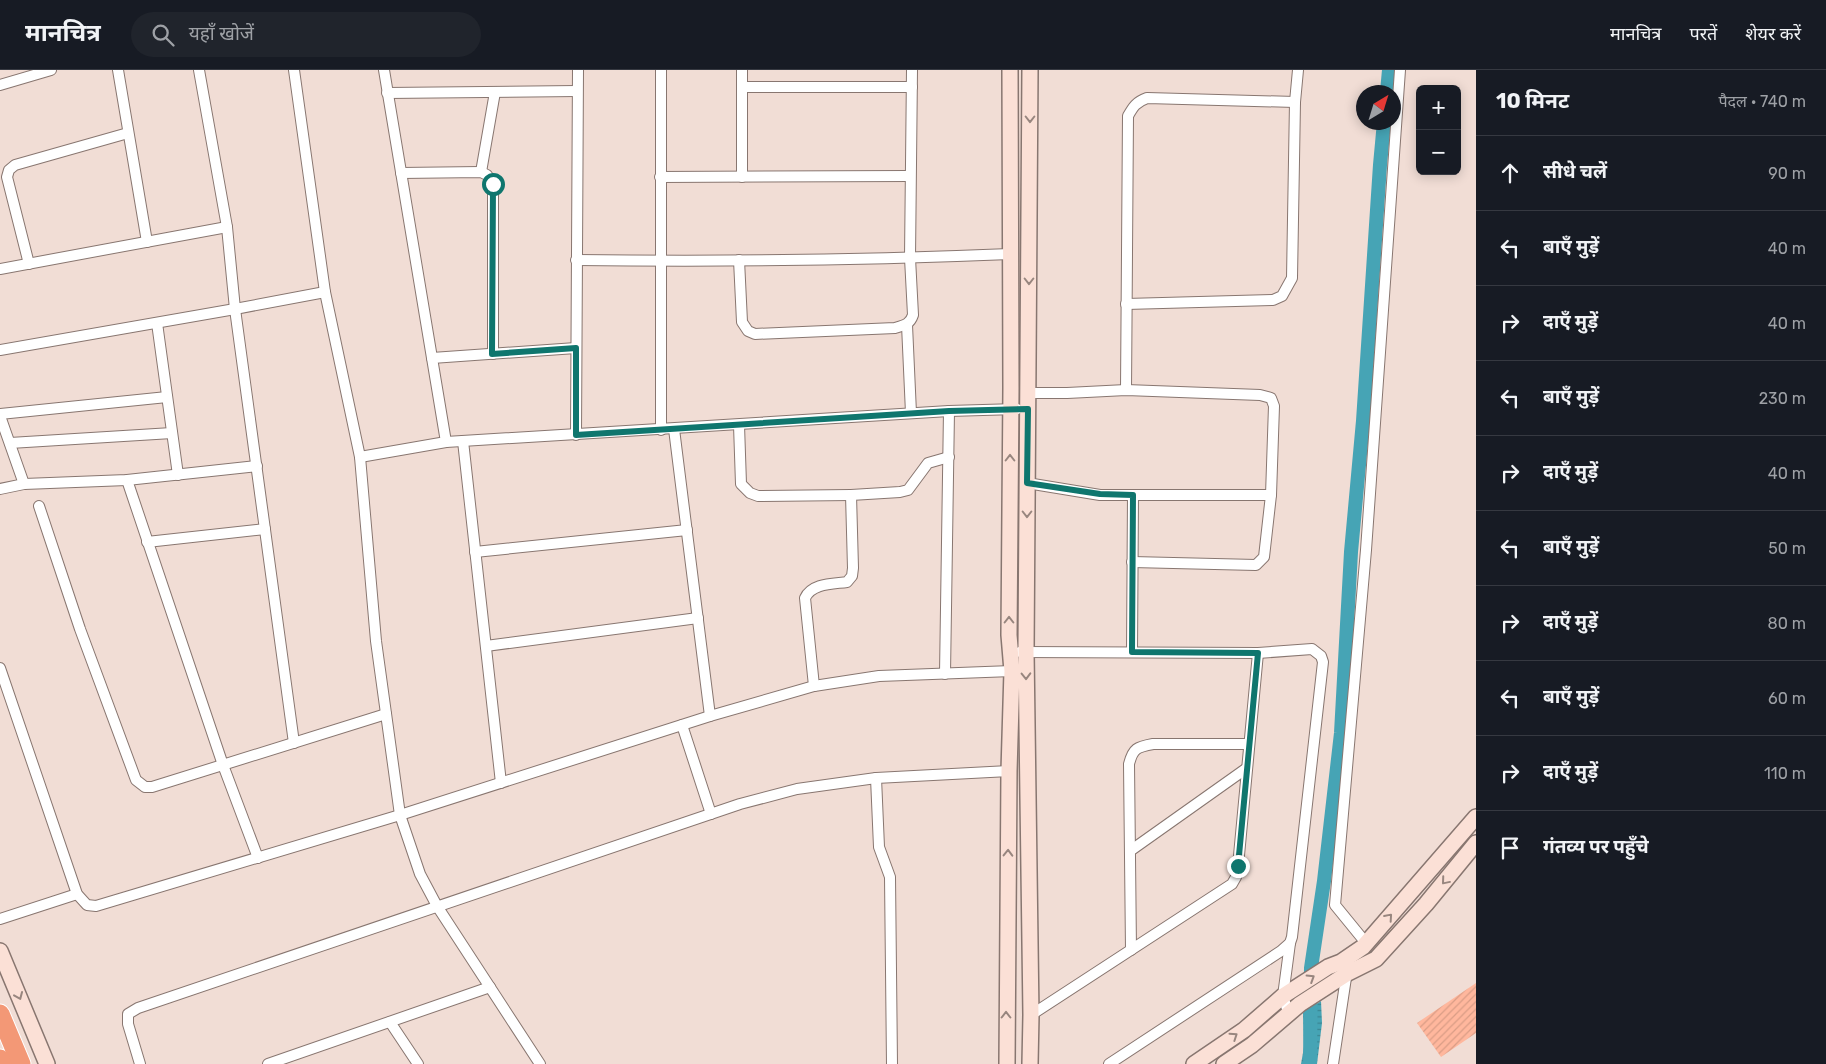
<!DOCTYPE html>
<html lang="hi">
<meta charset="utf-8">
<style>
:root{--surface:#171b24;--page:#20242c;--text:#f1f3f6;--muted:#9ea1a6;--line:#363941}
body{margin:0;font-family:Rubik,"Noto Sans Devanagari",sans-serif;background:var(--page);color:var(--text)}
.controls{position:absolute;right:15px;top:15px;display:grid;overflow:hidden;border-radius:8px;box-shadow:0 2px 12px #0003}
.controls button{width:45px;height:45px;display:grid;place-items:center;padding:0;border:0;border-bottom:1px solid var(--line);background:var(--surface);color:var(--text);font:25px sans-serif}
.compass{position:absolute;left:1356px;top:15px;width:45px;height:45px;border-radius:50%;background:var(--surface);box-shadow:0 2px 12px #0003;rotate:38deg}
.stop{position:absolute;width:15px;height:15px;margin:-11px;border:4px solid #0f766e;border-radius:50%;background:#fff}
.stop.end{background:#0f766e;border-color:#fff;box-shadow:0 1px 5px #0008}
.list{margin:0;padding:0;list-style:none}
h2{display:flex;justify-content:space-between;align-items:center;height:65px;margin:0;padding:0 20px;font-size:21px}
h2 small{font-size:16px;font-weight:400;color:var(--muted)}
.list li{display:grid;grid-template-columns:32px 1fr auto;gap:15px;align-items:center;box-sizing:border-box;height:75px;padding:0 20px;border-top:1px solid var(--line)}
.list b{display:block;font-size:19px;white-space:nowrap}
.list em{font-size:16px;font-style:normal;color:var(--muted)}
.icon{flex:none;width:28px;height:28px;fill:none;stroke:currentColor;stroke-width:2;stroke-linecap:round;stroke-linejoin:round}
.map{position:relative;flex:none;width:1476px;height:994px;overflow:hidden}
header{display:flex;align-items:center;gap:30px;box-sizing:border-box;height:70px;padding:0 25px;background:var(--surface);border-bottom:1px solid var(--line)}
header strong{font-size:24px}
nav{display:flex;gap:28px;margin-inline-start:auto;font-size:18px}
.search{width:350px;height:45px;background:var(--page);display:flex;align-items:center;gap:12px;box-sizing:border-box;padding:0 18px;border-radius:28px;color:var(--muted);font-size:19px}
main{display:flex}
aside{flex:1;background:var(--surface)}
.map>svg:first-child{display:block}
.water{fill:url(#water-rules)}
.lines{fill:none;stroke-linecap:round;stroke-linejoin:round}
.canal{stroke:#46a4b5;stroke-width:14}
.building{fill:url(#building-hatch)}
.street-casing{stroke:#887670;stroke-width:12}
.secondary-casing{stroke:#887670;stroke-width:18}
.highway-casing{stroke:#fff;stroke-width:21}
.street{stroke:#fff;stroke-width:10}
.secondary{stroke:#fbe0d6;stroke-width:15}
.highway{stroke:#f39876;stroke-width:19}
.oneway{stroke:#98867f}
.route{stroke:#0f766e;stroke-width:6}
</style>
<header>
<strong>मानचित्र</strong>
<div class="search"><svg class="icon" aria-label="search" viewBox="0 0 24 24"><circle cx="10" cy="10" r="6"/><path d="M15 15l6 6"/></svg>यहाँ खोजें</div>
<nav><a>मानचित्र</a><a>परतें</a><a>शेयर करें</a></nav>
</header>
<main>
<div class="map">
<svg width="1476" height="994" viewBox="0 0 1476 994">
<defs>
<pattern id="water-rules" width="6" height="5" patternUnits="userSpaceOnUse" patternTransform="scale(1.25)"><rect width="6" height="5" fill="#46a4b5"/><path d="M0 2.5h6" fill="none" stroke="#3a8592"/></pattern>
<pattern id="building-hatch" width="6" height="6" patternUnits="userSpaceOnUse" patternTransform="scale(1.25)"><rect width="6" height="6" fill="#ffb79d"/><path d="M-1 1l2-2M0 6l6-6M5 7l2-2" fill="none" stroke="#da9d86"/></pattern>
</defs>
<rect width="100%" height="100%" fill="#f1ddd5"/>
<!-- water -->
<polygon class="water" points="1321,931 1322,953 1317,994 1301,994 1304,977 1303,943"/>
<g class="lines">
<!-- canal -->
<g class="canal">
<polyline points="1387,22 1389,0"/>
<polyline points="1310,994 1311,898 1324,811 1341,663 1351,482 1363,351 1380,95 1384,52"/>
</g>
</g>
<!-- building -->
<polygon class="building" points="1476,913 1476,963 1441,987 1417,953"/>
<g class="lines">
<!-- street casing -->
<g class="street-casing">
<g id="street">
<polyline points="118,0 147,172"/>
<polyline points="199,0 227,157 235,239 294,673"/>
<polyline points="294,0 325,222 360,387 376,571 400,745 420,804 437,836 540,994"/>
<polyline points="384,0 446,372"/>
<polyline points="0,15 51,0"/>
<polyline points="742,17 912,17"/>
<polyline points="387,23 577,21"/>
<polyline points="481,102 495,22"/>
<polyline points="401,103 481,102 487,105 493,114 493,284"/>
<polyline points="660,107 910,106"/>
<polyline points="742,107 742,0"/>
<path d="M576 190C721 192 866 190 1010 184"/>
<path d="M739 190 742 252 748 261 755 264 895 258C905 255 910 254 913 245L910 188 912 0"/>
<polyline points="29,194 7,107 9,100 15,95 128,63"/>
<polyline points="0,199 227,157"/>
<polyline points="1126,234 1273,230 1282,226 1292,208 1295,32 1298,0"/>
<polyline points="157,253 178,405"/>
<polyline points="907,255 911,343"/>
<polyline points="0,280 235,239 325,222"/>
<polyline points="432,288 576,278"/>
<path d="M1126 320 1128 46C1133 37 1136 32 1147 28L1295 32"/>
<polyline points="1028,323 1067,323 1126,320 1260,325 1271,328 1274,336 1271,425 1264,487 1256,495 1132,492"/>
<polyline points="0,344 167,327"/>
<polyline points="0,346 24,414"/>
<polyline points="739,355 741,414 750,423 758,426 851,425"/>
<polyline points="674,359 710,646"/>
<polyline points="661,360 661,0"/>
<polyline points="576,365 578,0"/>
<polyline points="463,371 501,713"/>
<polyline points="10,373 172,363"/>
<polyline points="360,387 446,372 949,341 1017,339"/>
<polyline points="127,410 223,695 258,788"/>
<polyline points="1027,413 1100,425 1271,425"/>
<polyline points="0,419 24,414 127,410 257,396"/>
<polyline points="39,436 80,559 136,710 145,717 152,717 386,644"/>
<polyline points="147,472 265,459"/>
<polyline points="475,482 687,460"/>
<polyline points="486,576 698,548"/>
<polyline points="1020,582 1258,583 1312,579 1321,586 1323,592 1292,867 1290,873 1281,881 1109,994"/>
<polyline points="1132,582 1133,425"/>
<polyline points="0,598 77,824 87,835 96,836 400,745 710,646 814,616 879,606 1012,601"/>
<polyline points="945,604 949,341"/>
<path d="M814 616 805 528C812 513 833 514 847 512L852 506 853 498 851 425 900 422 908 420 928 393 949 387"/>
<polyline points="682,655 711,744"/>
<polyline points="876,708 879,777 890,807 892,994"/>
<polyline points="1130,781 1247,698"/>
<polyline points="0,849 77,824"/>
<polyline points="1366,873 1335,835 1366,480 1400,0"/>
<path d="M1131 880 1129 694C1133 678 1137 677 1153 674H1249"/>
<polyline points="1288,942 1283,926 1290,873"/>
<polyline points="1031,945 1232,814 1236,807 1238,796 1258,583"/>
<polyline points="390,952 418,994"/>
<polyline points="140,994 128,954 128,944 138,938 740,734 797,719 876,708 1009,701"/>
<polyline points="268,994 490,917"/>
<polyline points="1333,994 1347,901"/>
</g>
</g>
<!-- secondary casing -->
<g class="secondary-casing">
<g id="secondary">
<polyline points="0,881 47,994"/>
<polyline points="1007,994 1009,701 1012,601 1009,565 1011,318 1010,0"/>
<polyline points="1030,994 1031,945 1026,582 1030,0"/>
<polyline points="1194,994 1244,960 1283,926 1328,897 1341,892 1363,877 1476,747"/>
<polyline points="1224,994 1252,975 1300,934 1348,903 1376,889 1426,834 1476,773"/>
</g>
</g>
<!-- highway casing -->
<g class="highway-casing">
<g id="highway">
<polyline points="0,944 21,994"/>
<polyline points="0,989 2,994"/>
</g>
</g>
<!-- street -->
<use href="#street" class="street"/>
<!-- secondary -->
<use href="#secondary" class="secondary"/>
<!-- highway -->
<use href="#highway" class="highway"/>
</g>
<!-- one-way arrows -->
<defs><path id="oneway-chevron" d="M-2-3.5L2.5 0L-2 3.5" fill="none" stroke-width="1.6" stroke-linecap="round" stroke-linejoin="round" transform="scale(1.25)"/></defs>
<g class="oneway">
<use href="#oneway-chevron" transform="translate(1030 49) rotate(90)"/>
<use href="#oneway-chevron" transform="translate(1029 211) rotate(90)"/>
<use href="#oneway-chevron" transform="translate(1010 388) rotate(-90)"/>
<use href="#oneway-chevron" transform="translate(1027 444) rotate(90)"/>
<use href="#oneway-chevron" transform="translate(1009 550) rotate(-90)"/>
<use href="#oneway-chevron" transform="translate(1026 606) rotate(89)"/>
<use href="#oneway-chevron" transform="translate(1008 783) rotate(-89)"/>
<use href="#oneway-chevron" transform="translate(1445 811) rotate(130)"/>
<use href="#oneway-chevron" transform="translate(1389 847) rotate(-49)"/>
<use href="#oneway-chevron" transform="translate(1311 908) rotate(-32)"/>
<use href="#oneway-chevron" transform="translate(19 926) rotate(67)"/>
<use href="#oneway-chevron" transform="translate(1006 945) rotate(-90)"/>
<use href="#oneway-chevron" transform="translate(1234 966) rotate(-34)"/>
</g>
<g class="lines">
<!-- route -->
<polyline class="route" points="493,114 492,284 576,278 576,365 949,341 1028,339 1027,413 1100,424 1133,425 1132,582 1258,583 1238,796"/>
</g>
</svg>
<div class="controls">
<button>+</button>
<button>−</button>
</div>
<svg class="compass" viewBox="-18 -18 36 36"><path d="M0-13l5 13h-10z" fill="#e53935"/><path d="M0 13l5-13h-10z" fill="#9ea1a6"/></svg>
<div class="stop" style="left:493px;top:114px"></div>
<div class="stop end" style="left:1238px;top:796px"></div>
</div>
<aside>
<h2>10 मिनट<small>पैदल · 740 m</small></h2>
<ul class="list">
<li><svg class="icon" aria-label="ahead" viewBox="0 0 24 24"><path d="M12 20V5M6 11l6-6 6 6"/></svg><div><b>सीधे चलें</b></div><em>90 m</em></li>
<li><svg class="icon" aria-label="left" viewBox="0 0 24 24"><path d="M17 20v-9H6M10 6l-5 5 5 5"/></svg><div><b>बाएँ मुड़ें</b></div><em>40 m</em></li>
<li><svg class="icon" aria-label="right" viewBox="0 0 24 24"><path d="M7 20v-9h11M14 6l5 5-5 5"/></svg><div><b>दाएँ मुड़ें</b></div><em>40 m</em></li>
<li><svg class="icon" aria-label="left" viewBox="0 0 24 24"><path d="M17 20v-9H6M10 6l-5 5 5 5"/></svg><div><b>बाएँ मुड़ें</b></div><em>230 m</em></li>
<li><svg class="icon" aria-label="right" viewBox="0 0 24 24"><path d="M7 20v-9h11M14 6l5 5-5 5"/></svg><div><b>दाएँ मुड़ें</b></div><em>40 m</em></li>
<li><svg class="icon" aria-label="left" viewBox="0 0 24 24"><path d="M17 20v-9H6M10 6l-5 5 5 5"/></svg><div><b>बाएँ मुड़ें</b></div><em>50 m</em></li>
<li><svg class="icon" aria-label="right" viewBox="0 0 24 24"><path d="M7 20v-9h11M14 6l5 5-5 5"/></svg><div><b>दाएँ मुड़ें</b></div><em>80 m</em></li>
<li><svg class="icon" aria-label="left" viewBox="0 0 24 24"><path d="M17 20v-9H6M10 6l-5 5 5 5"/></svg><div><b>बाएँ मुड़ें</b></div><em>60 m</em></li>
<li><svg class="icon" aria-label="right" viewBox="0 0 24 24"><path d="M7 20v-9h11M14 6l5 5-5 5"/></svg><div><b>दाएँ मुड़ें</b></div><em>110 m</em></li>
<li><svg class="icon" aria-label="arrive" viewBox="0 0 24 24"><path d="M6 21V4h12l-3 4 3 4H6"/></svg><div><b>गंतव्य पर पहुँचे</b></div></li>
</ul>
</aside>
</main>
